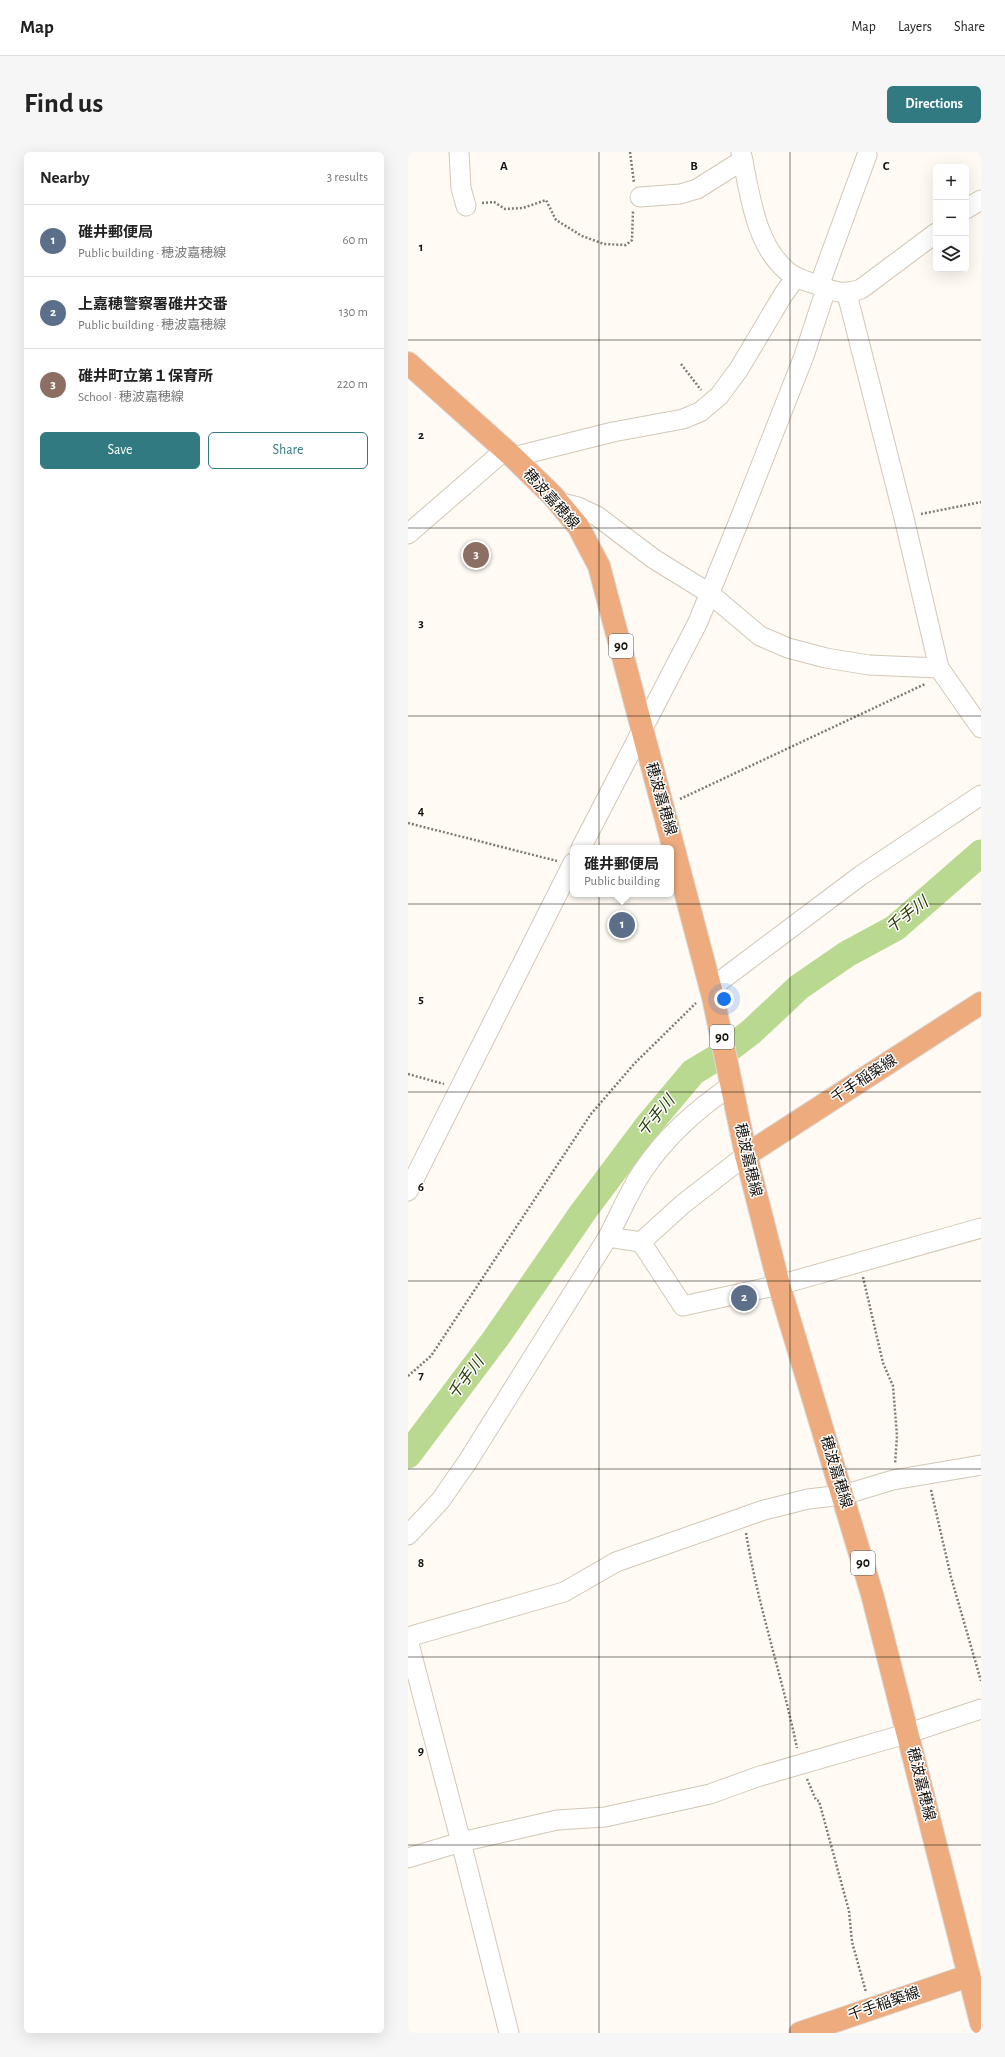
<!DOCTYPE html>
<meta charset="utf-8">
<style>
:root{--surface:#fff;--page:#f6f6f6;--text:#222;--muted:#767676;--line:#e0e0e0;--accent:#327a81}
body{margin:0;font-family:"Alegreya Sans","Noto Sans JP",sans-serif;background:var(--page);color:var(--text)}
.controls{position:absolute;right:12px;top:12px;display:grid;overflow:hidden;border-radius:6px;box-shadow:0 4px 16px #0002}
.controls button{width:36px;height:36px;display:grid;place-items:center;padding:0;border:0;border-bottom:1px solid var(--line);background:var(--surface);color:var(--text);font:20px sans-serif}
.you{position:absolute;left:316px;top:847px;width:14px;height:14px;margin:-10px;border:3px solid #fff;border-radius:50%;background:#1a73e8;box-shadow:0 0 0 6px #1a73e833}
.badge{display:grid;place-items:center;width:26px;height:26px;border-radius:50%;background:var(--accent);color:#fff;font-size:13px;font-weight:700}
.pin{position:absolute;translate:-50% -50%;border:2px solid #fff;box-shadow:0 1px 4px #0006}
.popup{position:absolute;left:162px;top:693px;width:104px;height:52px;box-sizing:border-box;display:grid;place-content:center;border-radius:6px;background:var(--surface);filter:drop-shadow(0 1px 3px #0005);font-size:13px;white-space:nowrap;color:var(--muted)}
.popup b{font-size:15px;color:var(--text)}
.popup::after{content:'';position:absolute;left:50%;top:100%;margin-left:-8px;border:8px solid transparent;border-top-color:var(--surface)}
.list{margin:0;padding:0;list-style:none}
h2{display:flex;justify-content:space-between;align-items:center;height:52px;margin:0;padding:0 16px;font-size:17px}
h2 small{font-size:13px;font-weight:400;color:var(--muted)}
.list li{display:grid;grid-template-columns:26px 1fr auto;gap:12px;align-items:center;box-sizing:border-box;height:72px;padding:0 16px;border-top:1px solid var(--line)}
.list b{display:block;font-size:15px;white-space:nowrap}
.list p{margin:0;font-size:13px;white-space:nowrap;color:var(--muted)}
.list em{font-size:13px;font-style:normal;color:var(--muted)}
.actions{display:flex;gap:8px;padding:12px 16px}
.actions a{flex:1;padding:9px 0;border:1px solid var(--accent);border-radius:6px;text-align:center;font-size:14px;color:var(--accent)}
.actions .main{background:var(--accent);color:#fff}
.icon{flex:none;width:22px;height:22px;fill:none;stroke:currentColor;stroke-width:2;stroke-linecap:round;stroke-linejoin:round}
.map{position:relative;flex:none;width:573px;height:1881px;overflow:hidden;border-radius:6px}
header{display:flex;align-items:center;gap:24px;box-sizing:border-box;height:56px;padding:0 20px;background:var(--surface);border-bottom:1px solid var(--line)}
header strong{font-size:19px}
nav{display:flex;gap:22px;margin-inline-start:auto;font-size:14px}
.intro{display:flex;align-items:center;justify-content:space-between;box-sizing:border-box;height:96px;padding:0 24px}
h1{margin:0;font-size:28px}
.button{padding:10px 18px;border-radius:6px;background:var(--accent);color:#fff;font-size:14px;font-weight:700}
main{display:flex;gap:24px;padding:0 24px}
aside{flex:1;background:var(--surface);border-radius:6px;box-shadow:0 4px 16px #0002}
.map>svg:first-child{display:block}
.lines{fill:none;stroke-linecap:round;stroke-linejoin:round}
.river{stroke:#bad990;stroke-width:27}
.minor-casing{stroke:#d3c7b6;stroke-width:21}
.major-casing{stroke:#dad9d8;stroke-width:24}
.path{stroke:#7f7b74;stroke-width:2.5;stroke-dasharray:2 2;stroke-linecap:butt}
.minor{stroke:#fff;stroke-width:19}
.major{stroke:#eeac7e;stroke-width:22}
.grid{fill:none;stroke:#16120c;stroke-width:1;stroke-opacity:0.55}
.labels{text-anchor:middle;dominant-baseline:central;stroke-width:3;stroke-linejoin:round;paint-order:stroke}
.shield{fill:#fff;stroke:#5c5955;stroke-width:1}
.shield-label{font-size:14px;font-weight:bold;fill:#16120c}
.street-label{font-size:15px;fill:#16120c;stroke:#fff}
.water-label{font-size:16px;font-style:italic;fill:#273903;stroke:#fff}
.grid-label{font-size:13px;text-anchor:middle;font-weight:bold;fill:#16120c;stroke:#fff;stroke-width:3;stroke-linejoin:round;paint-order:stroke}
</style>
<header>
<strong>Map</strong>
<nav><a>Map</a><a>Layers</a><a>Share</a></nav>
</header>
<div class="intro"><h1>Find us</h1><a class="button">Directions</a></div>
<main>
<aside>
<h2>Nearby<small>3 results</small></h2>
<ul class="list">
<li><span class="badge" style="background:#5c6f8a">1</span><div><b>碓井郵便局</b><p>Public building · 穂波嘉穂線</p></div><em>60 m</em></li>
<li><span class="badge" style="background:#5c6f8a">2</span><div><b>上嘉穂警察署碓井交番</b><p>Public building · 穂波嘉穂線</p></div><em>130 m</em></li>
<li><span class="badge" style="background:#8d6e63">3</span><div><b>碓井町立第１保育所</b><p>School · 穂波嘉穂線</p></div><em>220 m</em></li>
</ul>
<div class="actions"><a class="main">Save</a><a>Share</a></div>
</aside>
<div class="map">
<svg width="573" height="1881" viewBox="0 0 573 1881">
<rect width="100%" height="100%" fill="#fffaf3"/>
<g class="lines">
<!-- river -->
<polyline class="river" points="0,1303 88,1186 175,1060 238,976 285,920 310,905 343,880 391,835 439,802 487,776 573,701"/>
<!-- minor casing -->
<g class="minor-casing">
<g id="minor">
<polyline points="51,0 53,36 58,54"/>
<path d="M333 0C342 40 346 91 379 119 387 126 397 129 407 132 425 139 434 144 453 137L528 81"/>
<polyline points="232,45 272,42 289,37 335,8"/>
<polyline points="558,57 573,48"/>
<polyline points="411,134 459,3"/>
<polyline points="439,142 496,366 531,516 573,576"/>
<polyline points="105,305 205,280 275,267 292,260 311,244 331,217 375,143 388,125"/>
<polyline points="150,350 170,355 189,364 246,407 301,441 352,484 380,496 418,506 461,513 531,516"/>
<polyline points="0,382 97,298"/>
<polyline points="173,696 290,470 331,369 396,204 418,137"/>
<polyline points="303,836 452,724 573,643"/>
<polyline points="0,1039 165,711"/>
<path d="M200 1085C211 1064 221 1040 234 1020 259 983 288 958 324 933"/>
<polyline points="233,1090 275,1154 371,1133 573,1076"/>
<polyline points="0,1383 32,1349 60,1309 200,1085 233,1090 275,1052 338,1003"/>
<polyline points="0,1485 156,1440 208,1410 356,1358 400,1347 435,1343 485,1328 573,1313"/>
<polyline points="0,1488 53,1690 101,1881"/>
<polyline points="0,1706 53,1690 149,1668 197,1665 302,1642 349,1625 501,1581 573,1557"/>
</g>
</g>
<!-- major casing -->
<g class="major-casing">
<g id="major">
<polyline points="0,211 105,305 145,344 170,374 191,414 305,845 338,1003 371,1133 464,1442 573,1871"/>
<polyline points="338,1003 573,851"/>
<polyline points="392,1881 560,1824"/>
</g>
</g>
<!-- path -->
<g class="path">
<polyline points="222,0 226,31"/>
<polyline points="74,51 86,50 97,57 115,56 138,48 148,68 174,84 196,92 218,93 224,88 225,59"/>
<polyline points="273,212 293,238"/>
<polyline points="513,362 573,350"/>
<polyline points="272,647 517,532"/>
<polyline points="0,671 149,709"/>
<polyline points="0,922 36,932"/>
<polyline points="455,1125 475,1211 485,1234 489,1284 487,1312"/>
<polyline points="0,1224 23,1204 183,962 226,912 288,851"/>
<polyline points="523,1338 543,1425 573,1529"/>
<path d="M338 1381C350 1454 374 1524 389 1596"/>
<polyline points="399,1627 408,1648 411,1649 441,1759 444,1790 458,1840"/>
</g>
<!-- minor -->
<use href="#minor" class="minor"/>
<!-- major -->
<use href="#major" class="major"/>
</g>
<!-- grid -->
<path class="grid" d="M191 0V1881M382 0V1881M0 188H573M0 376H573M0 564H573M0 752H573M0 940H573M0 1129H573M0 1317H573M0 1505H573M0 1693H573"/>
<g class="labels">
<!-- shield labels -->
<g class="shield">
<rect x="201" y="482" width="24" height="24" rx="3"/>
<rect x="302" y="873" width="24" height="24" rx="3"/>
<rect x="443" y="1399" width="24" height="24" rx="3"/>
</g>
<g class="shield-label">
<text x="213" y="494">90</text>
<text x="314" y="885">90</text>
<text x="455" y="1411">90</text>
</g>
<!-- street labels -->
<g class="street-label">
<text transform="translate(143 347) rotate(48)">穂波嘉穂線</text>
<text transform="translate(253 647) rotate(74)">穂波嘉穂線</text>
<text transform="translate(456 927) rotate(-33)">千手稲築線</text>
<text transform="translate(340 1008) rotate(77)">穂波嘉穂線</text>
<text transform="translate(428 1320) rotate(73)">穂波嘉穂線</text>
<text transform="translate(513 1632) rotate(76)">穂波嘉穂線</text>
<text transform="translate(476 1852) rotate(-19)">千手稲築線</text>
</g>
<!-- water labels -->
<g class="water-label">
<text transform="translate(499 763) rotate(-38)">千手川</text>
<text transform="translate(248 964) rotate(-50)">千手川</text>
<text transform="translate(58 1226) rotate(-53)">千手川</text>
</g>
</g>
<g class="grid-label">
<text x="96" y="18">A</text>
<text x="286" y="18">B</text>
<text x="478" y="18">C</text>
<text x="13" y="99">1</text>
<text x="13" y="287">2</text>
<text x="13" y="475">3</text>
<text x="13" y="663">4</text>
<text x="13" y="851">5</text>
<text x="13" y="1039">6</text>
<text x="13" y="1227">7</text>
<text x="13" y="1415">8</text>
<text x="13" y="1603">9</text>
</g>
</svg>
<div class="controls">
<button>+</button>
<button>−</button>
<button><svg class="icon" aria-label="layers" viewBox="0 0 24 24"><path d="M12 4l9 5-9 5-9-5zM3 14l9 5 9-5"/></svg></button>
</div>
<div class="you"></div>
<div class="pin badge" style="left:214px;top:773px;background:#5c6f8a">1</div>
<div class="popup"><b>碓井郵便局</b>Public building</div>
<div class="pin badge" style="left:336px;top:1146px;background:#5c6f8a">2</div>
<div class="pin badge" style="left:68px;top:403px;background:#8d6e63">3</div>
</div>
</main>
